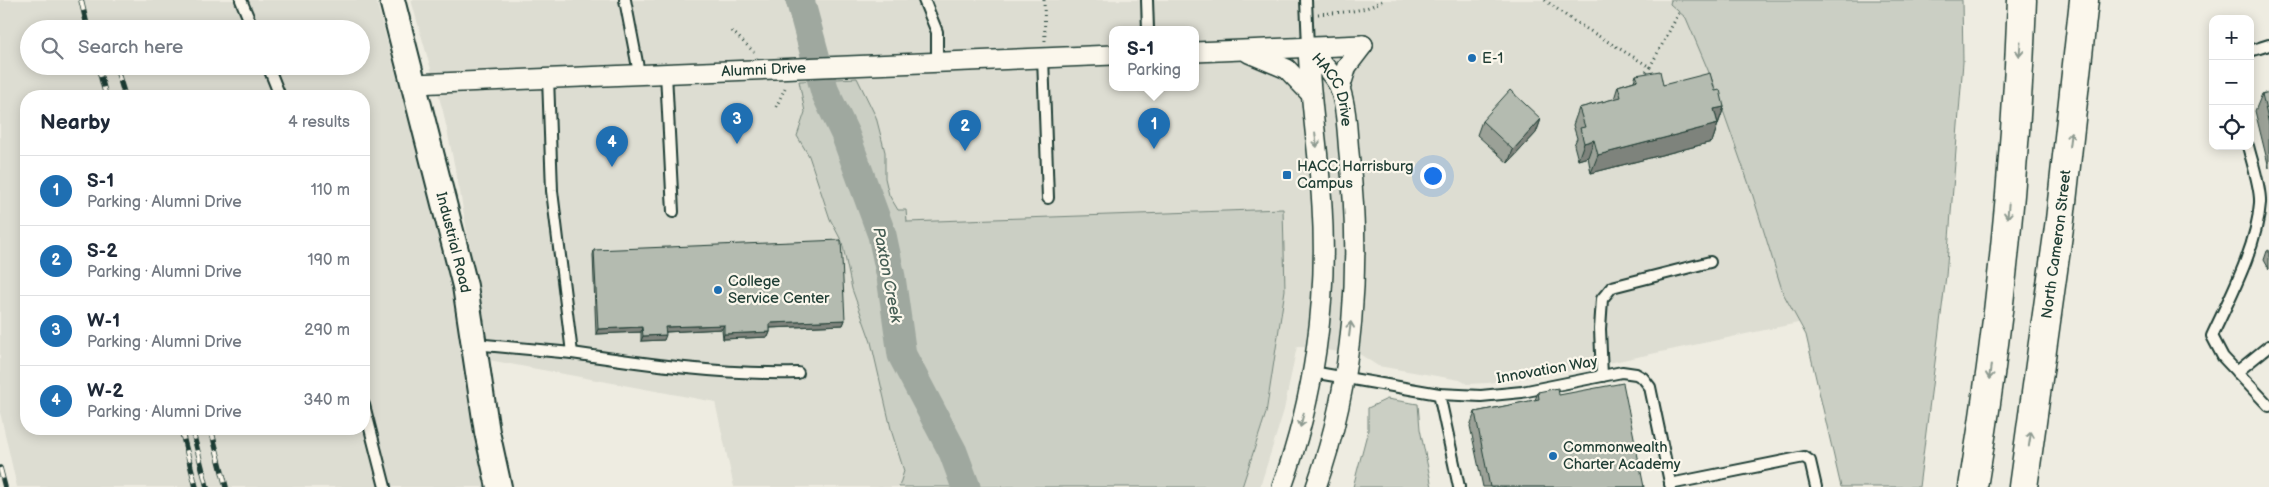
<!DOCTYPE html>
<meta charset="utf-8">
<style>
:root{--surface:#fff;--page:#f6f6f7;--text:#1f2937;--muted:#747a83;--line:#e0e1e3;--accent:#1f6fb2}
body{margin:0;font-family:"Balsamiq Sans",sans-serif;background:var(--page);color:var(--text)}
.controls{position:absolute;right:15px;top:15px;display:grid;overflow:hidden;border-radius:10px;box-shadow:0 2px 12px #0003}
.controls button{width:45px;height:45px;display:grid;place-items:center;padding:0;border:0;border-bottom:1px solid var(--line);background:var(--surface);color:var(--text);font:25px sans-serif}
.you{position:absolute;left:1432px;top:175px;width:18px;height:18px;margin:-12px;border:4px solid #fff;border-radius:50%;background:#1a73e8;box-shadow:0 0 0 8px #1a73e833}
.badge{display:grid;place-items:center;width:32px;height:32px;border-radius:50%;background:var(--accent);color:#fff;font-size:16px;font-weight:700}
.pin{position:absolute;translate:-50% -41px;filter:drop-shadow(0 1px 2px #0008)}
.pin::after{content:'';position:absolute;top:26px;width:18px;height:15px;background:inherit;clip-path:polygon(0 0,100% 0,50% 100%)}
.popup{position:absolute;left:1109px;top:26px;width:90px;height:65px;box-sizing:border-box;display:grid;place-content:center;border-radius:10px;background:var(--surface);filter:drop-shadow(0 1px 4px #0005);font-size:16px;white-space:nowrap;color:var(--muted)}
.popup b{font-size:19px;color:var(--text)}
.popup::after{content:'';position:absolute;left:50%;top:100%;margin-left:-10px;border:10px solid transparent;border-top-color:var(--surface)}
.list{margin:0;padding:0;list-style:none}
h2{display:flex;justify-content:space-between;align-items:center;height:65px;margin:0;padding:0 20px;font-size:21px}
h2 small{font-size:16px;font-weight:400;color:var(--muted)}
.list li{display:grid;grid-template-columns:32px 1fr auto;gap:15px;align-items:center;box-sizing:border-box;height:70px;padding:0 20px;border-top:1px solid var(--line)}
.list b{display:block;font-size:19px;white-space:nowrap}
.list p{margin:0;font-size:16px;white-space:nowrap;color:var(--muted)}
.list em{font-size:16px;font-style:normal;color:var(--muted)}
.icon{flex:none;width:28px;height:28px;fill:none;stroke:currentColor;stroke-width:2;stroke-linecap:round;stroke-linejoin:round}
.map{position:relative;flex:none;width:2269px;height:487px;overflow:hidden}
.search{position:absolute;background:var(--surface);box-shadow:0 2px 12px #0003;left:20px;top:20px;width:350px;height:55px;display:flex;align-items:center;gap:12px;box-sizing:border-box;padding:0 18px;border-radius:28px;color:var(--muted);font-size:19px}
.panel{position:absolute;background:var(--surface);box-shadow:0 2px 12px #0003;left:20px;top:90px;width:350px;height:345px;border-radius:20px}
.map>svg:first-child{display:block}
.built{fill:#ddddd2;fill-rule:evenodd}
.green{fill:#cbcfc4;stroke:#75867c}
.lines{fill:none;stroke-linecap:round;stroke-linejoin:round}
.river{stroke:#9fa89f;stroke-width:29}
.service-casing{stroke:#1f3d34;stroke-width:14}
.minor-casing{stroke:#1f3d34;stroke-width:22}
.tertiary-casing{stroke:#1f3d34;stroke-width:28}
.motorway-casing{stroke:#1f3d34;stroke-width:31}
.path{stroke:#1f3d34;stroke-width:3;stroke-dasharray:1 4;stroke-linecap:butt}
.service{stroke:#fbf7ec;stroke-width:10}
.minor{stroke:#fbf7ec;stroke-width:19}
.tertiary{stroke:#fbf7ec;stroke-width:24}
.motorway{stroke:#fbf7ec;stroke-width:28}
.rail-casing{stroke:#1f3d34;stroke-width:5.5}
.rail{stroke:#fbf7ec;stroke-width:4;stroke-dasharray:11;stroke-linecap:butt}
.wall{fill:#9ba197;stroke:#1f3d34}
.shaded-wall{fill:#7e837b;stroke:#1f3d34}
.building{fill:#b4bbb0;stroke:#1f3d34}
.oneway{stroke:#8d9a90}
.poi-dot{fill:#1f6fb2;stroke:#fbf7ec;stroke-width:2}
.labels{text-anchor:middle;dominant-baseline:central;stroke-width:4.5;stroke-linejoin:round;paint-order:stroke}
.poi-label{font-size:15px;fill:#1f3d34;stroke:#fbf7ec;text-anchor:start}
.street-label{font-size:15px;fill:#1f3d34;stroke:#fbf7ec}
.water-label{font-size:16px;font-style:italic;fill:#455d54;stroke:#fbf7ec}
</style>
<div class="map">
<svg width="2269" height="487" viewBox="0 0 2269 487">
<rect width="100%" height="100%" fill="#eeece1"/>
<filter id="ink" filterUnits="userSpaceOnUse"><feTurbulence type="fractalNoise" baseFrequency=".02" numOctaves="2"/><feDisplacementMap in="SourceGraphic" scale="10" xChannelSelector="R" yChannelSelector="G"/><feConvolveMatrix kernelMatrix="1 2 1 2 8 2 1 2 1" color-interpolation-filters="sRGB"/></filter>
<g filter="url(#ink)">
<!-- built -->
<g class="built">
<path d="M0 0H376L446 258 488 487H17L0 412ZM29 29H361V66H29ZM26 96H364V429H26Z"/>
<path d="M411 0H1937L1916 298 1571 371 1488 383 1467 384 1460 380 1378 366 1361 355 1297 346 1284 410 1260 487H734L715 402 489 360 460 192 443 111ZM1113 30H1195V88H1113Z"/>
</g>
<!-- green -->
<g class="green">
<polygon points="1671,0 1962,0 1963,62 1946,276 1919,487 1841,487 1806,335 1783,293 1752,193 1713,82 1686,18 1670,4"/>
<polygon points="857,78 876,117 885,152 885,178 889,195 898,210 906,210 907,222 1283,209 1285,290 1266,413 1242,487 899,487 904,471 892,433 871,342 852,289 842,242 830,219 809,156 797,136 805,112 799,81"/>
<polygon points="1387,399 1418,404 1420,429 1432,487 1353,487 1368,430 1368,408"/>
</g>
<g class="lines">
<!-- river -->
<polyline class="river" points="800,0 825,92 845,134 882,235 891,277 902,355 953,452 966,487"/>
<!-- service casing -->
<g class="service-casing">
<g id="service">
<polyline points="241,0 253,29"/>
<polyline points="625,0 639,73"/>
<polyline points="924,0 937,32 937,62"/>
<polyline points="1147,0 1148,30"/>
<polyline points="1306,0 1308,47"/>
<polyline points="2250,51 2269,45"/>
<polyline points="1043,57 1048,198"/>
<polyline points="268,66 280,96"/>
<polyline points="666,73 673,212"/>
<path d="M2248 146C2252 162 2261 188 2260 203 2257 247 2230 297 2212 336L2223 357 2269 406"/>
<polyline points="474,344 572,353 552,191 548,77"/>
<path d="M572 353C647 364 722 375 798 373"/>
<polyline points="1312,372 1439,394 1481,396 1522,392 1622,372 1636,374 1643,378 1650,387 1671,487"/>
<polyline points="2237,372 2269,346"/>
<polyline points="1602,376 1600,329 1602,299 1612,287 1710,262"/>
<polyline points="1439,394 1459,487"/>
<polyline points="364,405 385,487"/>
<polyline points="1670,484 1804,457 1810,461 1816,487"/>
</g>
</g>
<!-- minor casing -->
<g class="minor-casing">
<g id="minor">
<path id="s1" d="M1308 47C1316 58 1337 77 1340 89 1347 109 1347 133 1349 153 1362 264 1354 381 1316 487"/>
<polyline points="1195,52 1363,45"/>
<polyline points="1249,53 1287,69 1309,92"/>
<path id="s2" d="M414 84 1113 55"/>
<polyline points="1340,88 1347,66 1363,45"/>
<path d="M1282 487C1314 398 1328 301 1322 206 1319 153 1310 101 1308 47"/>
</g>
</g>
<!-- tertiary casing -->
<g class="tertiary-casing">
<g id="tertiary">
<path id="s3" d="M392 0 465 286 487 432 499 487"/>
</g>
</g>
<!-- motorway casing -->
<g class="motorway-casing">
<g id="motorway">
<path d="M1973 487C2000 326 2016 163 2022 0"/>
<path id="s4" d="M2023 487 2060 220 2084 0"/>
</g>
</g>
<!-- path -->
<g class="path">
<polyline points="1044,0 1045,42"/>
<polyline points="1545,0 1572,20 1650,67 1643,76"/>
<path d="M1318 14C1341 12 1363 13 1383 0"/>
<polyline points="732,31 754,52"/>
<polyline points="1650,67 1679,13"/>
<polyline points="776,107 786,86"/>
</g>
<!-- service -->
<use href="#service" class="service"/>
<!-- minor -->
<use href="#minor" class="minor"/>
<!-- tertiary -->
<use href="#tertiary" class="tertiary"/>
<!-- motorway -->
<use href="#motorway" class="motorway"/>
<!-- rail casing -->
<g class="rail-casing">
<g id="rail">
<polyline points="81,0 88,29"/>
<polyline points="98,66 106,96"/>
<polyline points="117,70 125,96"/>
<polyline points="181,429 196,487"/>
<polyline points="192,429 207,487"/>
<polyline points="211,429 226,487"/>
<polyline points="0,468 5,487"/>
</g>
</g>
<!-- rail -->
<use href="#rail" class="rail"/>
</g>
<!-- wall -->
<g class="wall">
<polygon points="1636,75 1663,85 1715,91 1724,107 1712,142 1591,173 1588,157 1578,160 1574,145 1577,138 1573,125 1579,108 1614,99 1618,86 1634,81"/>
<polygon points="2269,92 2269,168 2255,111 2262,94"/>
<polygon points="1541,119 1536,133 1508,163 1477,135 1482,121"/>
<polygon points="594,250 845,320 843,325 770,328 770,332 768,337 723,339 722,329 666,332 664,340 641,341 641,332 596,334 593,255"/>
<polygon points="2269,250 2269,269 2264,260 2267,251"/>
<polygon points="1538,392 1559,395 1644,487 1483,487 1470,426 1475,412 1535,400"/>
</g>
<!-- shaded-wall -->
<g class="shaded-wall">
<polygon points="1724,107 1718,124 1714,109"/>
<polygon points="1541,119 1536,133 1508,163 1513,150"/>
<polygon points="1718,124 1712,142 1591,173 1598,155"/>
<polygon points="1594,140 1588,157 1578,160 1584,143"/>
<polygon points="845,320 843,325 768,328 770,323"/>
<polygon points="724,325 722,329 664,332 665,327"/>
<polygon points="642,327 641,332 596,334 598,329"/>
<polygon points="770,332 768,337 723,339 724,334"/>
<polygon points="666,335 664,340 641,341 643,336"/>
</g>
<!-- building -->
<g class="building">
<polygon points="1660,71 1663,85 1710,73 1715,91 1720,90 1724,107 1714,109 1718,124 1598,155 1594,140 1584,143 1580,128 1585,127 1579,108 1621,97 1618,86 1638,80 1636,75"/>
<polygon points="1510,90 1541,119 1513,150 1482,121"/>
<polygon points="2269,92 2269,124 2262,94"/>
<polygon points="841,240 845,320 770,323 770,332 724,334 724,325 665,327 666,335 643,336 642,327 598,329 594,250"/>
<polygon points="1623,383 1644,487 1490,487 1475,412 1539,399 1538,392 1558,388 1559,395"/>
</g>
<!-- one-way arrows -->
<defs><path id="oneway-shaft" d="M-6 0H5M1.5-3L5.5 0L1.5 3" fill="none" stroke-width="1.6" stroke-linecap="round" stroke-linejoin="round" transform="scale(1.25)"/></defs>
<g class="oneway">
<use href="#oneway-shaft" transform="translate(2020 49) rotate(94)"/>
<use href="#oneway-shaft" transform="translate(2070 139) rotate(-83)"/>
<use href="#oneway-shaft" transform="translate(1316 140) rotate(83)"/>
<use href="#oneway-shaft" transform="translate(2008 211) rotate(95)"/>
<use href="#oneway-shaft" transform="translate(1350 329) rotate(-83)"/>
<use href="#oneway-shaft" transform="translate(1990 372) rotate(97)"/>
<use href="#oneway-shaft" transform="translate(1302 420) rotate(104)"/>
<use href="#oneway-shaft" transform="translate(2030 439) rotate(-81)"/>
</g>
</g>
<!-- markers -->
<g class="poi-dot">
<circle cx="1472" cy="58" r="5"/>
<rect x="1282" y="170" width="10" height="10" rx="2.5"/>
<circle cx="718" cy="290" r="5"/>
<circle cx="1553" cy="456" r="5"/>
</g>
<g class="labels">
<!-- poi labels -->
<g class="poi-label">
<text x="1482" y="58">E-1</text>
<text x="1297" y="166">HACC Harrisburg<tspan x="1297" dy="17">Campus</tspan></text>
<text x="728" y="281">College<tspan x="728" dy="17">Service Center</tspan></text>
<text x="1563" y="447">Commonwealth<tspan x="1563" dy="17">Charter Academy</tspan></text>
</g>
<!-- street labels -->
<g class="street-label">
<text stroke="none"><textPath href="#s2" startOffset="350">Alumni Drive</textPath></text>
<text stroke="none"><textPath href="#s1" startOffset="51">HACC Drive</textPath></text>
<text stroke="none"><textPath href="#s3" startOffset="250">Industrial Road</textPath></text>
<text stroke="none"><textPath href="#s4" startOffset="245">North Cameron Street</textPath></text>
<text transform="translate(1547 370) rotate(-10)">Innovation Way</text>
</g>
<!-- water labels -->
<g class="water-label">
<text transform="translate(887 275) rotate(79)">Paxton Creek</text>
</g>
</g>
</svg>
<div class="controls">
<button>+</button>
<button>−</button>
<button><svg class="icon" aria-label="locate" viewBox="0 0 24 24"><circle cx="12" cy="12" r="6"/><path d="M12 2v4M12 18v4M2 12h4M18 12h4"/></svg></button>
</div>
<div class="you"></div>
<div class="pin badge" style="left:1154px;top:149px">1</div>
<div class="popup"><b>S-1</b>Parking</div>
<div class="pin badge" style="left:965px;top:151px">2</div>
<div class="pin badge" style="left:737px;top:144px">3</div>
<div class="pin badge" style="left:612px;top:167px">4</div>
<div class="search"><svg class="icon" aria-label="search" viewBox="0 0 24 24"><circle cx="10" cy="10" r="6"/><path d="M15 15l6 6"/></svg>Search here</div>
<section class="panel">
<h2>Nearby<small>4 results</small></h2>
<ul class="list">
<li><span class="badge">1</span><div><b>S-1</b><p>Parking · Alumni Drive</p></div><em>110 m</em></li>
<li><span class="badge">2</span><div><b>S-2</b><p>Parking · Alumni Drive</p></div><em>190 m</em></li>
<li><span class="badge">3</span><div><b>W-1</b><p>Parking · Alumni Drive</p></div><em>290 m</em></li>
<li><span class="badge">4</span><div><b>W-2</b><p>Parking · Alumni Drive</p></div><em>340 m</em></li>
</ul>
</section>
</div>
